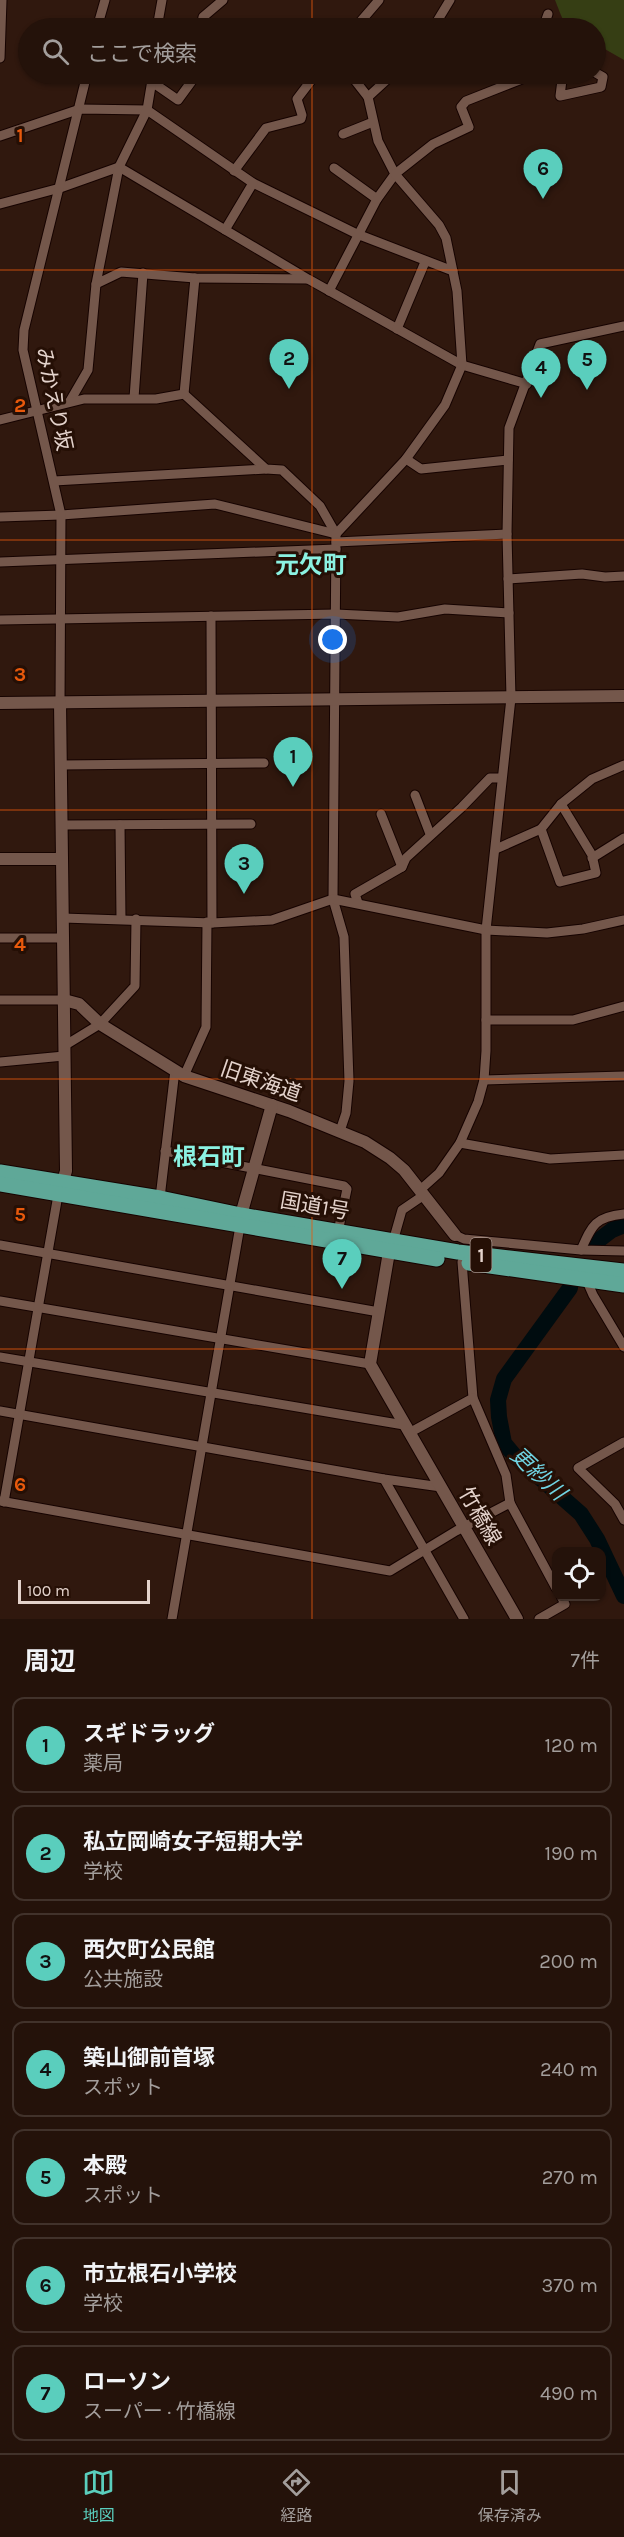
<!DOCTYPE html>
<html lang="ja">
<meta charset="utf-8">
<style>
:root{--surface:#24120a;--page:#302018;--text:#f1f3f6;--muted:#a39e9c;--line:#41322b;--accent:#5acebd}
body{margin:0;font-family:Karla,"Noto Sans JP",sans-serif;background:var(--page);color:var(--text)}
.controls{position:absolute;right:18px;bottom:18px;display:grid;overflow:hidden;border-radius:12px;box-shadow:0 2px 4px #0004}
.controls button{width:54px;height:54px;display:grid;place-items:center;padding:0;border:0;border-bottom:2px solid var(--line);background:var(--surface);color:var(--text);font:30px sans-serif}
.scale{position:absolute;left:18px;bottom:15px;width:132px;box-sizing:border-box;padding-left:6px;border:3px solid #e4d3cc;border-top:0;font-size:16px;line-height:21px;white-space:nowrap;color:#e4d3cc;-webkit-text-stroke:4px #250f05;paint-order:stroke}
.you{position:absolute;left:333px;top:640px;width:21px;height:21px;margin:-15px;border:4px solid #fff;border-radius:50%;background:#1a73e8;box-shadow:0 0 0 9px #1a73e833}
.badge{display:grid;place-items:center;width:39px;height:39px;border-radius:50%;background:var(--accent);color:#111;font-size:20px;font-weight:700}
.pin{position:absolute;translate:-50% -50px;filter:drop-shadow(0 2px 3px #0008)}
.pin::after{content:'';position:absolute;top:32px;width:21px;height:18px;background:inherit;clip-path:polygon(0 0,100% 0,50% 100%)}
.list{margin:0;padding:0;list-style:none}
h2{display:flex;justify-content:space-between;align-items:center;height:78px;margin:0;padding:0 24px;font-size:26px}
h2 small{font-size:20px;font-weight:400;color:var(--muted)}
.list li{display:grid;grid-template-columns:39px 1fr auto;gap:18px;align-items:center;box-sizing:border-box;height:96px;margin:0 12px 12px;padding:0 12px;border:2px solid var(--line);border-radius:12px}
.list b{display:block;font-size:22px;white-space:nowrap}
.list p{margin:0;font-size:20px;white-space:nowrap;color:var(--muted)}
.list em{font-size:20px;font-style:normal;color:var(--muted)}
.icon{flex:none;width:33px;height:33px;fill:none;stroke:currentColor;stroke-width:2;stroke-linecap:round;stroke-linejoin:round}
.map{position:relative;flex:none;width:624px;height:1619px;overflow:hidden}
.search{position:absolute;background:var(--surface);box-shadow:0 2px 4px #0004;left:18px;right:18px;top:18px;height:66px;display:flex;align-items:center;gap:15px;box-sizing:border-box;padding:0 21px;border-radius:33px;color:var(--muted);font-size:22px}
.sheet{height:834px;background:var(--surface)}
nav{display:flex;justify-content:space-around;align-items:center;box-sizing:border-box;height:84px;border-top:2px solid var(--line);background:var(--surface);font-size:16px;color:var(--muted)}
nav a{display:grid;justify-items:center;gap:3px}
nav .on{color:var(--accent)}
.map>svg:first-child{display:block}
.green{fill:#363e14}
.lines{fill:none;stroke-linecap:round;stroke-linejoin:round}
.river{stroke:#000c0f;stroke-width:16}
.minor-casing{stroke:#160300;stroke-width:11}
.tertiary-casing{stroke:#160300;stroke-width:14}
.trunk-casing{stroke:#160300;stroke-width:17}
.minor{stroke:#74574b;stroke-width:9}
.tertiary{stroke:#74574b;stroke-width:12}
.trunk{stroke:#5fa898;stroke-width:15}
.grid{fill:none;stroke:#e8590c;stroke-width:1.5;stroke-opacity:0.55}
.labels{text-anchor:middle;dominant-baseline:central;stroke-width:6;stroke-linejoin:round;paint-order:stroke}
.shield{fill:#250f05;stroke:#ab9890;stroke-width:1.5}
.shield-label{font-size:20px;font-weight:bold;fill:#e4d3cc}
.street-label{font-size:21px;fill:#e4d3cc;stroke:#250f05}
.water-label{font-size:22px;font-style:italic;fill:#70d4e3;stroke:#250f05}
.quarter-label{font-size:24px;font-weight:bold;fill:#8bf2e2;stroke:#250f05}
.grid-label{font-size:20px;text-anchor:middle;font-weight:bold;fill:#e8590c;stroke:#250f05;stroke-width:6;stroke-linejoin:round;paint-order:stroke}
</style>
<div class="map">
<svg width="624" height="1619" viewBox="0 0 624 1619">
<rect width="100%" height="100%" fill="#30180e"/>
<!-- green -->
<path class="green" d="M555 0H624V60L596 44V28C563 28 567 30 555 0Z"/>
<g class="lines">
<!-- river -->
<g class="river">
<polyline points="595,1243 612,1230 624,1225"/>
<polyline points="570,1288 504,1379 498,1400 499,1417 504,1443 514,1455 581,1514 597,1539 624,1596"/>
</g>
<!-- minor casing -->
<g class="minor-casing">
<g id="minor">
<polyline points="97,28 105,0"/>
<polyline points="157,28 162,0"/>
<polyline points="201,28 203,17 223,0"/>
<polyline points="355,28 379,0"/>
<polyline points="433,28 450,0"/>
<polyline points="543,28 548,14"/>
<polyline points="0,58 2,0"/>
<polyline points="350,74 368,97"/>
<polyline points="546,74 562,80 565,74"/>
<polyline points="527,77 539,74"/>
<polyline points="562,80 560,96 601,87 603,77 596,73"/>
<polyline points="152,82 178,100 197,74"/>
<polyline points="343,134 373,122"/>
<polyline points="0,136 80,109 147,110 253,183 357,234 453,271"/>
<polyline points="334,168 377,199"/>
<polyline points="234,171 266,128 301,119 302,115 297,99 316,74"/>
<polyline points="0,204 60,188 119,167 308,279 462,365 527,384"/>
<polyline points="225,230 253,183"/>
<polyline points="96,284 121,272 195,278 306,279"/>
<polyline points="329,291 377,199 395,174 378,141 368,97 393,74"/>
<polyline points="397,329 425,262"/>
<polyline points="184,394 266,469 282,470 320,506 336,534 333,899 344,937 349,1081 346,1113 340,1131"/>
<polyline points="184,394 195,278"/>
<polyline points="134,398 143,273"/>
<polyline points="70,401 88,370 96,284 119,167 147,110 153,74"/>
<polyline points="0,420 84,399 156,399 184,394"/>
<polyline points="406,459 421,469 508,460"/>
<polyline points="54,481 266,469"/>
<polyline points="0,517 61,515 215,504 336,534"/>
<polyline points="336,534 406,459 445,405 462,365 457,291 446,238 439,225 395,174 433,144 469,127 461,107 466,101 527,77 528,74"/>
<polyline points="336,542 507,534"/>
<polyline points="0,562 336,549"/>
<polyline points="508,579 582,574 605,577 624,576"/>
<polyline points="211,616 212,923"/>
<polyline points="0,620 336,614 398,617 445,609 509,613"/>
<polyline points="60,703 61,515 23,350 24,330 87,74"/>
<polyline points="61,765 264,763"/>
<polyline points="415,795 430,834"/>
<polyline points="381,814 402,867"/>
<polyline points="62,825 251,824"/>
<polyline points="120,825 121,919"/>
<polyline points="541,829 560,882 596,873 592,855 561,804"/>
<polyline points="496,849 541,829 561,804 592,779 624,765"/>
<polyline points="592,858 624,838"/>
<polyline points="358,903 355,894 402,867 406,858 462,807 490,778 501,778"/>
<polyline points="63,918 212,923 272,920 333,899 486,930 547,933 583,929 624,920"/>
<polyline points="0,938 63,938"/>
<polyline points="0,1000 64,1000"/>
<polyline points="486,1020 573,1020 624,1006"/>
<polyline points="64,1046 100,1024 135,986 136,919"/>
<polyline points="0,1062 64,1056"/>
<polyline points="184,1076 206,1027 207,922"/>
<polyline points="484,1080 624,1076"/>
<polyline points="460,1143 550,1159 624,1155"/>
<polyline points="165,1151 344,1186 347,1189 338,1232"/>
<polyline points="420,1190 439,1173 460,1143 478,1102 484,1080 486,1051 486,930 511,698 507,534 509,428 540,344 624,326"/>
<polyline points="160,1198 175,1070"/>
<polyline points="455,1235 464,1239 581,1250 624,1251"/>
<polyline points="0,1245 379,1312"/>
<polyline points="392,1245 402,1210 424,1195"/>
<path d="M581 1250C592 1225 595 1217 624 1214"/>
<polyline points="586,1279 593,1295 624,1347"/>
<polyline points="0,1301 370,1364"/>
<polyline points="0,1357 404,1425"/>
<polyline points="0,1411 384,1479 441,1487"/>
<polyline points="409,1433 473,1398 462,1262"/>
<polyline points="624,1442 578,1468 615,1504 624,1520"/>
<polyline points="384,1479 464,1619"/>
<polyline points="0,1501 390,1571 456,1531 510,1503 506,1475 473,1398"/>
<polyline points="4,1502 58,1195"/>
<polyline points="510,1503 556,1588"/>
<polyline points="172,1619 240,1226"/>
<polyline points="539,1619 565,1604 561,1596"/>
</g>
</g>
<!-- tertiary casing -->
<g class="tertiary-casing">
<g id="tertiary">
<polyline points="0,703 624,696"/>
<polyline points="0,859 62,859"/>
<polyline points="64,1000 79,1004 100,1024 184,1076 289,1111 365,1142 390,1158 404,1170 455,1235"/>
<polyline points="60,1190 66,1171 60,703"/>
<polyline points="241,1215 272,1105"/>
<polyline points="389,1252 370,1364 517,1619"/>
</g>
</g>
<!-- trunk casing -->
<g class="trunk-casing">
<g id="trunk">
<polyline points="0,1172 160,1198 241,1215 458,1252 624,1271"/>
<polyline points="0,1184 437,1259"/>
<polyline points="469,1263 624,1285"/>
</g>
</g>
<!-- minor -->
<use href="#minor" class="minor"/>
<!-- tertiary -->
<use href="#tertiary" class="tertiary"/>
<!-- trunk -->
<use href="#trunk" class="trunk"/>
</g>
<!-- grid -->
<path class="grid" d="M312 0V28M312 74V1619M0 270H624M0 540H624M0 810H624M0 1079H624M0 1349H624"/>
<g class="labels">
<!-- shield labels -->
<rect class="shield" x="470.5" y="1238" width="21" height="34" rx="4.5"/>
<g class="shield-label">
<text x="481" y="1255">1</text>
</g>
<!-- street labels -->
<g class="street-label">
<text transform="translate(54 399) rotate(78)">みかえり坂</text>
<text transform="translate(261 1081) rotate(19)">旧東海道</text>
<text transform="translate(315 1206) rotate(10)">国道1号</text>
<text transform="translate(480 1516) rotate(60)">竹橋線</text>
</g>
<!-- water labels -->
<g class="water-label">
<text transform="translate(538 1474) rotate(43)">更紗川</text>
</g>
<!-- quarter labels -->
<g class="quarter-label">
<text x="311" y="565">元欠町</text>
<text x="209" y="1157">根石町</text>
</g>
</g>
<g class="grid-label">
<text x="20" y="142">1</text>
<text x="20" y="412">2</text>
<text x="20" y="681">3</text>
<text x="20" y="951">4</text>
<text x="20" y="1221">5</text>
<text x="20" y="1491">6</text>
</g>
</svg>
<div class="controls">
<button><svg class="icon" aria-label="locate" viewBox="0 0 24 24"><circle cx="12" cy="12" r="6"/><path d="M12 2v4M12 18v4M2 12h4M18 12h4"/></svg></button>
</div>
<div class="scale">100 m</div>
<div class="you"></div>
<div class="pin badge" style="left:293px;top:787px">1</div>
<div class="pin badge" style="left:289px;top:389px">2</div>
<div class="pin badge" style="left:244px;top:894px">3</div>
<div class="pin badge" style="left:541px;top:398px">4</div>
<div class="pin badge" style="left:587px;top:390px">5</div>
<div class="pin badge" style="left:543px;top:199px">6</div>
<div class="pin badge" style="left:342px;top:1289px">7</div>
<div class="search"><svg class="icon" aria-label="search" viewBox="0 0 24 24"><circle cx="10" cy="10" r="6"/><path d="M15 15l6 6"/></svg>ここで検索</div>
</div>
<section class="sheet">
<h2>周辺<small>7件</small></h2>
<ul class="list">
<li><span class="badge">1</span><div><b>スギドラッグ</b><p>薬局</p></div><em>120 m</em></li>
<li><span class="badge">2</span><div><b>私立岡崎女子短期大学</b><p>学校</p></div><em>190 m</em></li>
<li><span class="badge">3</span><div><b>西欠町公民館</b><p>公共施設</p></div><em>200 m</em></li>
<li><span class="badge">4</span><div><b>築山御前首塚</b><p>スポット</p></div><em>240 m</em></li>
<li><span class="badge">5</span><div><b>本殿</b><p>スポット</p></div><em>270 m</em></li>
<li><span class="badge">6</span><div><b>市立根石小学校</b><p>学校</p></div><em>370 m</em></li>
<li><span class="badge">7</span><div><b>ローソン</b><p>スーパー · 竹橋線</p></div><em>490 m</em></li>
</ul>
</section>
<nav>
<a class="on"><svg class="icon" aria-label="map" viewBox="0 0 24 24"><path d="M3 6l6-2 6 2 6-2v14l-6 2-6-2-6 2zM9 4v14M15 6v14"/></svg>地図</a>
<a><svg class="icon" aria-label="directions" viewBox="0 0 24 24"><path d="M12 3l9 9-9 9-9-9zM9 14v-3h6M13 9l2 2-2 2"/></svg>経路</a>
<a><svg class="icon" aria-label="saved" viewBox="0 0 24 24"><path d="M7 4h10v16l-5-4-5 4z"/></svg>保存済み</a>
</nav>
